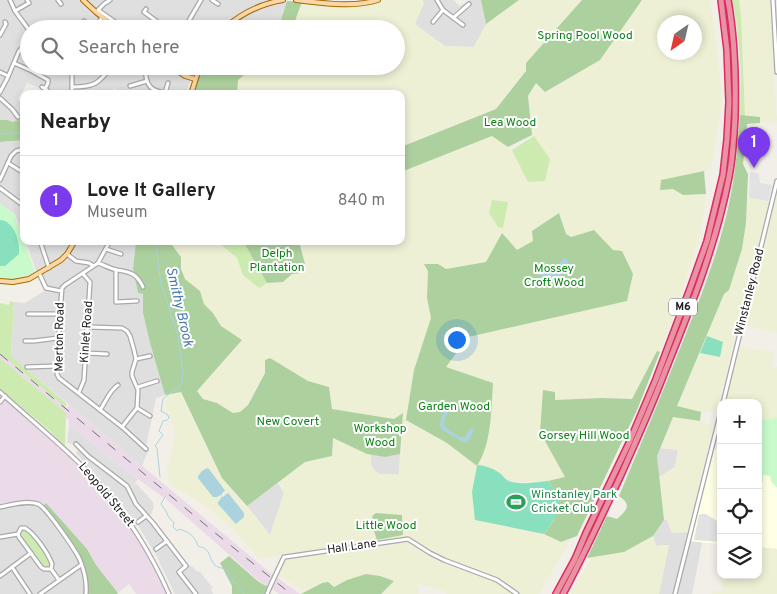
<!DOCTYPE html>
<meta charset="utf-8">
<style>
:root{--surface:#fff;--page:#f2f2f2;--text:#222;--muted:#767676;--line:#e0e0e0;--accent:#7c3aed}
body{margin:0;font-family:Overpass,sans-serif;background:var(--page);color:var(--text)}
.controls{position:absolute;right:15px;bottom:15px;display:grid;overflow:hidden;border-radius:10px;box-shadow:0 2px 8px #0003}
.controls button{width:45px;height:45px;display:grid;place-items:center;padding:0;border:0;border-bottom:1px solid var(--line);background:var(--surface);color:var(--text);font:25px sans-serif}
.compass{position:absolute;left:657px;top:15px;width:45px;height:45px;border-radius:50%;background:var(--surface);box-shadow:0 2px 8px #0003;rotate:214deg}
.you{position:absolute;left:456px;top:339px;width:18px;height:18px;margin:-12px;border:4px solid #fff;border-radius:50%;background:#1a73e8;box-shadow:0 0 0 8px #1a73e833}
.badge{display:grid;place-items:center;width:32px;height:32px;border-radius:50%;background:var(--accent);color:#fff;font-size:16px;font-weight:700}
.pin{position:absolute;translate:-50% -41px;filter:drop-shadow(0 1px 2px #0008)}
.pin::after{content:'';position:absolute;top:26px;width:18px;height:15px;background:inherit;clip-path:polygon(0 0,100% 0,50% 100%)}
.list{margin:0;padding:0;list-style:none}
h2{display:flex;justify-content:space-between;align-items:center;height:65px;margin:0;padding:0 20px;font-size:21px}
h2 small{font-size:16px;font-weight:400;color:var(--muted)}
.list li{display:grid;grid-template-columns:32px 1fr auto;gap:15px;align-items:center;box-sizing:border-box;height:90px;padding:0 20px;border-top:1px solid var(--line)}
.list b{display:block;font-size:19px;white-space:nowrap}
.list p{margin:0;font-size:16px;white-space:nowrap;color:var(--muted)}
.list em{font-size:16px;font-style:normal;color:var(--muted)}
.icon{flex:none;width:28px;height:28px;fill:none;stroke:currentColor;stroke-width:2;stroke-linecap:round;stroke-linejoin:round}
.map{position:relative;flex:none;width:777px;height:594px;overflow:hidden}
.search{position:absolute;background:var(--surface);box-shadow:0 2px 8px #0003;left:20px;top:20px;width:385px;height:55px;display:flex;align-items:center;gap:12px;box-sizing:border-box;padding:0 18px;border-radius:28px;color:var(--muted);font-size:19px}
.panel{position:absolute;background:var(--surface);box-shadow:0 2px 8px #0003;left:20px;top:90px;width:385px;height:155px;border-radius:10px}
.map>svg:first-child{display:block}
.residential{fill:#e0dfdf}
.industrial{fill:#ebdbe8}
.education{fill:#ffffe5}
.farmland{fill:#eef0d5;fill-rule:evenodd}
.grass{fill:#cdebb0}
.forest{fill:#add19e}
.park{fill:#c8facc}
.pitch{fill:#88e0be}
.parking{fill:#e2e2e2}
.water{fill:#aad3df}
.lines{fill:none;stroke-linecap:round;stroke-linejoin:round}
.stream{stroke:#aad3df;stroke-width:1}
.minor-casing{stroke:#a9a9a9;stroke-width:5.5}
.major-casing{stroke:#a06b00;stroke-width:6}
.highway-casing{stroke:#dc2a67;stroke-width:8}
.minor{stroke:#fff;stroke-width:3}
.major{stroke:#fcd6a4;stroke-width:4}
.highway{stroke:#e892a2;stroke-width:5}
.rail{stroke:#707070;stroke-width:1;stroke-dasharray:10 10;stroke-linecap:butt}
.minor-bridge-casing{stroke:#a9a9a9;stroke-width:5.5;stroke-linecap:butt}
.minor-bridge{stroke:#fff;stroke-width:3}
.labels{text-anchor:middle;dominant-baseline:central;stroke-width:4;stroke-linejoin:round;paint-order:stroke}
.shield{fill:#fff;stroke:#646464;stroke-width:1}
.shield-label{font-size:11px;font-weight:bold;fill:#222}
.park-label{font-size:12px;fill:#0c8416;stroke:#fff}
.street-label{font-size:12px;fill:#222;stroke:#fff}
.leisure-label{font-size:12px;fill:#27864d;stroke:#fff;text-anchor:start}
.water-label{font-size:14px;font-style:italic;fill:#4a7aab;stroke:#fff}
</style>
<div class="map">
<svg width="777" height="594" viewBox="0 0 777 594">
<rect width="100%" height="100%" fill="#f2efe9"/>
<!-- residential -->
<g class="residential">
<polygon points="0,0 287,0 278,29 29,29 29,66 195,66 186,94 124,94 114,88 111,94 42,94 42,89 27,83 18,99 24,107 24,119 18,120 13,122 7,120 0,120"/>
<polygon points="422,0 454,0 459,6 470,0 481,0 486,24 474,47 445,46 414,25 424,3"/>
<polygon points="24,140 24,239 15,214 0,204 0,142"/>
<polygon points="25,241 136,241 133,269 138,293 143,294 143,313 150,343 165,395 156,398 146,446 149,449 142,466 11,356 14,302 25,303 44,291"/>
<polygon points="69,424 109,458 138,479 130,489 136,483 153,502 154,507 151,514 148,516 188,565 193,567 197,572 199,571 213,588 211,589 213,594 175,594 155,553 137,524 114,495 76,453 78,450 73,444 67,443"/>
<polygon points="660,448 678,450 675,467 659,477 657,456"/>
<polygon points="371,454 385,457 400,454 399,474 379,474 375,471 371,465"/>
<polygon points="278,483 284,493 270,535 247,506"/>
<polygon points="34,506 42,508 77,558 85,586 83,594 0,594 0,509"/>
<polygon points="664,520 667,520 672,533 688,532 685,540 702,543 692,594 659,594 669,545 656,546 653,536"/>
</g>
<!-- industrial -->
<g class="industrial">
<polygon points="0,353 66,408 69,405 268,571 300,594 279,594 259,581 167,500 166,498 165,497 164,498 109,458 69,424 69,420 66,418 66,413 0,358"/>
<polygon points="0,395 45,435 71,459 120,513 136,537 157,573 167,594 136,594 129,584 118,593 96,565 87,549 46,504 42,508 34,506 0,509"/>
</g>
<!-- education -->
<g class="education">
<polygon points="777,417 777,549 758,547 758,421"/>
<polygon points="713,449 721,450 721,544 689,541"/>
</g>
<!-- farmland -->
<g class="farmland">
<polygon points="381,0 422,0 424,3 415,24 445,46 474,47 486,24 519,0 582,0 526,63 526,71 496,109 401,147 401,94 237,94 238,80 255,66 396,66 396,29 292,29 302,2 341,6 356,6 366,5"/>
<path d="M642 0H711V3L719 64 722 102 711 169 660 190 673 189 683 195 706 194 701 232 681 295 660 352 657 351 632 399 602 398 555 400 540 432 565 477 548 481 512 482 506 480 500 473 475 520 544 534 561 542 571 539 539 594H447L444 591 417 584 419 594H381L394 581 347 580 333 587 322 583 304 592 273 571 281 555 259 559 234 530 204 505 181 491 168 483 167 466 172 451 175 433 169 413 165 409 168 394 180 392 222 478 270 535 284 493 278 483 305 462 332 456 333 439 371 454V465L375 471 379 474H399L403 413 394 419 332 409 329 387 308 381 270 358 265 360V373L247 405 240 412 233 413 217 403 203 399 197 391 221 326 213 313 204 304 200 291 185 279 181 269 183 262 181 264V257L169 241H217L237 258 243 275 259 288 267 283 283 282 305 264 302 255 304 241H401V172L493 136 512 150 528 182 550 159 532 135 528 96 537 83 599 60ZM664 22H694V52H664Z"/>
<polygon points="739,0 770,0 777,124 760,123 760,117 745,116 741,16"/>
<polygon points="777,185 777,333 743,325"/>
<polygon points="747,198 769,202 716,412 701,412 681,408 677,406 724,293 729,290 742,249 746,223"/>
<polygon points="737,347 776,351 771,367 777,367 777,417 758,421 758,403 723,403"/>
<polygon points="673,417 700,421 713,426 688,532 672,533 667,520 664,520 659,477 675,467 678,450 660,448"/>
<polygon points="653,536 656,546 669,545 659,594 570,594 592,557 624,552"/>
<polygon points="758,547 777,549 777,594 712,594 714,590 721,591 723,575 758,575"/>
</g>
<!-- grass -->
<g class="grass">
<polygon points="732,0 739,0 741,16 745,116 740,115 741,70 736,19"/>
<polygon points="534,136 550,159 545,181 528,182 512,150"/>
<polygon points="492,200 508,202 503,228 498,227 489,213"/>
<polygon points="217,241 243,241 267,283 259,288 243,275 237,258"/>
<polygon points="10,301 14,302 11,356 66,403 66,408 0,353 0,303 9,305"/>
<polygon points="0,358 66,413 65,447 50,431 0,389"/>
<polygon points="21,528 29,530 50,558 52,564 51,569 44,569 19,537 19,531"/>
</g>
<!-- forest -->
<g class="forest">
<polygon points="481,0 519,0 486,24"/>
<polygon points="582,0 642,0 600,60 545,92 536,83 528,96 532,135 508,147 492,136 401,172 401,147 496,109 526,71 526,63"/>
<polygon points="287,1 302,2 292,29 278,29"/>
<polygon points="203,66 207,66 219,72 225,66 255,66 238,80 237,94 193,94"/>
<path d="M740 115 760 117V123L747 124 743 164 748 174 746 223 742 249 729 290 724 294 677 406 701 412 700 421 673 417 657 456 664 520 653 536 624 552 587 558 607 516 617 519C627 510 632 505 619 496 642 441 665 387 687 331 705 287 722 241 731 194 736 168 738 142 740 115Z"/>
<polygon points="24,119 24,140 0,142 0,120 7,120 13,122 18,120"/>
<polygon points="704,171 706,194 683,195 673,189 660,190 661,180"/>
<path d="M559 213 566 234 571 237 594 230 613 250 622 251 633 274 627 301 468 337 446 367 493 383C491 410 492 443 477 466L447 443 406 420 414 370 431 318 427 298 428 271 424 264H438L446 269 486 262 502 233 517 250 533 241 532 231Z"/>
<polygon points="136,241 169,241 181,257 181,269 185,279 200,291 204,304 213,313 221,326 242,340 197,391 203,399 217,403 233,413 240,412 248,405 265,373 265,360 270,358 308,381 329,387 332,409 394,419 403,413 400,454 385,457 367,454 333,438 332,456 305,462 247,506 222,478 181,392 165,395 150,343 143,313 143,294 138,293 133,269"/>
<polygon points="243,241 299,241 305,264 301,273 292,274 283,282 267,283"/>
<polygon points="657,351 660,352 637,410 577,536 561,542 544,534 554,520 558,496 548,481 565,477 540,432 543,390 555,392 555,400 602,398 632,399"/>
<path d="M46 503 87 549 96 565 118 593 117 594H83C89 564 58 532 42 508Z"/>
<polygon points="376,513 402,515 403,535 377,540 371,522 373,515"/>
<polygon points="229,556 259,582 268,587 266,594 232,594 232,586 220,563"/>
<polygon points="366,574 380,576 394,581 381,594 301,594 322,583 328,582 334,587 347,580"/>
</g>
<!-- park -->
<g class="park">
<path d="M0 204 14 214 35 272C23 279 14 282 0 279Z"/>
<polygon points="777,417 777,488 771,481 770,476 763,475 763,482 758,483 758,421"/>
</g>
<!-- pitch -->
<g class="pitch">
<path d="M0 220C14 221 20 241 19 254L5 266H0Z"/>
<polygon points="707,336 723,342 720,357 700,353"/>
<path d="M479 465C486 466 492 468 498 472 502 474 504 478 507 480 516 486 537 482 548 481 551 486 556 491 558 495 563 509 552 523 544 534L475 520 472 492 477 466Z"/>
</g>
<!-- parking -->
<g class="parking">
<polygon points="750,172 759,173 760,183 772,185 768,201 749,198"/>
<polygon points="702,514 706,514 717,521 721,522 721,542 694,540 699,515"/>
</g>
<!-- water -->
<g class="water">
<path d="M565 258 569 263C562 276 557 287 541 277L539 272 555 267Z"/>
<polygon points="444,410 449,411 444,420 445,427 460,437 465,437 470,428 474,430 470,439 465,443 442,430 439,425"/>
<polygon points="207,468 209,469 224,489 225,490 221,495 223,497 228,493 229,494 244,513 244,517 236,524 234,522 218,504 218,502 222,497 220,495 217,497 213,497 198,478 198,476 202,471"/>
</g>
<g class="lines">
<!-- stream -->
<g class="stream">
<polyline points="0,134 8,133 24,133"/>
<polyline points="155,241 161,283 178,336 183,375 182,382 179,388 170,393 163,399 161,411 168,415 169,418 167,420 163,421 159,431 163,435 155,446 157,448 160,477"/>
<path d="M165 497 161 504 166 511 168 516 174 523 173 527 177 531 179 529C189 532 195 536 198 546 213 550 206 555 215 565 219 569 225 567 228 572 230 574 230 577 231 579 233 581 235 582 237 584 240 588 241 591 244 594"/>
</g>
<!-- minor casing -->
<g class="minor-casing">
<g id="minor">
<polyline points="10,0 15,11 29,30"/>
<polyline points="58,0 61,4"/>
<polyline points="212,0 218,4"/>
<polyline points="437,0 443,10 463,25"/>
<polyline points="773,0 777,72"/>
<polyline points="146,9 144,12 167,29"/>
<polyline points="98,10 125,29"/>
<polyline points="98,10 104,4 110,0"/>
<polyline points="15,11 29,3 27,0"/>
<polyline points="453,18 469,4"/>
<polyline points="84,21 94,29"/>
<polyline points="433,22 443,10"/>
<polyline points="44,29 47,26"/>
<polyline points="95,29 102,17"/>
<polyline points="184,29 201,0"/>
<polyline points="0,35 6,24 5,22"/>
<polyline points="14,63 32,71 48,80 48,83 45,89"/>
<polyline points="119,66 122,68"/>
<polyline points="138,66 138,67 145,68"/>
<path d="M146 66C145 75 146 86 155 90 159 92 163 92 168 94"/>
<polyline points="0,72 8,76"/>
<polyline points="130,86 147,81"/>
<polyline points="42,87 47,90"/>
<path d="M73 87C95 87 99 83 112 66"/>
<polyline points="0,92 7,79 19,51 29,41"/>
<polyline points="165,93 168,83"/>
<polyline points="72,94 72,66"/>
<polyline points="0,98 12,109 18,117"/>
<polyline points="8,163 24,173"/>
<polyline points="0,180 11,156 16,151 24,149"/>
<polyline points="0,188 24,206"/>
<polyline points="40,241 49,268"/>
<polyline points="110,241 98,263 65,285 62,288 60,314 57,374 59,378 122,427 146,449"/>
<polyline points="106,249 121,254"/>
<polyline points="67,254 76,261 89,263 92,265"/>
<path d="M98 263C104 265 111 269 117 270 131 272 137 274 143 287"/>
<polyline points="116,270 116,302 137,301"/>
<polyline points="39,273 46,288 61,291"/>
<polyline points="28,314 60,314"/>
<polyline points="87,327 122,328 127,331 130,336 134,350 136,359 132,372 132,376 138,390 137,408 122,427"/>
<polyline points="25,341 34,341 58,338"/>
<polyline points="86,353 107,354"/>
<polyline points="136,359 150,356"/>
<polyline points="27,367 57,366"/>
<polyline points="138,387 157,381"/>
<path d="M0 392C32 421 66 448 95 479 125 511 152 555 169 594"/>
<polyline points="79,392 84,380 90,282 83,274"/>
<polyline points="0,402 5,396"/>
<polyline points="723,403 777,181"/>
<polyline points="137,408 150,416"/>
<path d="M100 410C106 401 110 390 118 385"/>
<polyline points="76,444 88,456 127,486 136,504 153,523 186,566 179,572 196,594"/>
<path d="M0 507C11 505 27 500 38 504 46 507 76 551 80 560 84 570 87 583 86 594"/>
<polyline points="138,522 146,516"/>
<polyline points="0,537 18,534"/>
<polyline points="156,549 167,541"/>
<polyline points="12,567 30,594"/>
<path d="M51 569H44L41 567 19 537 18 534 21 528H25C35 534 48 553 52 564L51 569 59 580"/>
<polyline points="0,576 31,553"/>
<polyline points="275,576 284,557 285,557 408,539 430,553 444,560 497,580 517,594"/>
<polyline points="40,594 81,565"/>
<polyline points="267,594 269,589"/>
<polyline points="675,594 721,411"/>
</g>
</g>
<!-- major casing -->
<g class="major-casing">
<g id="major">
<polyline points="83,0 97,13 118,29"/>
<path d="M296 0C323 3 352 8 378 0"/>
<path d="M224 29C241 13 260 4 283 0"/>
<polyline points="170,66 185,76 195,79"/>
<polyline points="191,94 200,66"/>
<polyline points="0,281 13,282 29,279 61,260 67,254 75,241"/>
</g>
</g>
<!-- highway casing -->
<g class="highway-casing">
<g id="highway">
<polyline points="556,594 575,559 586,533 629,443 656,379 691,286 707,241 723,175 727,139 729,102 727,50 721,0"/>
<path d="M563 594C584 555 602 515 621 475 636 441 651 408 664 374 690 310 716 245 729 177 733 157 734 137 735 117 736 77 735 39 728 0"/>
</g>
</g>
<!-- minor -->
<use href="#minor" class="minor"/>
<!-- major -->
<use href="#major" class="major"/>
<!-- highway -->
<use href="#highway" class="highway"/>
<!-- rail -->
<polyline class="rail" points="0,354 214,532 291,594"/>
<!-- minor-bridge casing -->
<g class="minor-bridge-casing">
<polyline id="minor-bridge" points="269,589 275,576"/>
</g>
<!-- minor-bridge -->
<use href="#minor-bridge" class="minor-bridge"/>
</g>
<!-- icons -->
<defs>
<g id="stadium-bare" transform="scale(1.5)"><path d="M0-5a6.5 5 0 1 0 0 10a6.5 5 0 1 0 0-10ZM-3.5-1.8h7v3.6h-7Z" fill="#2e9e5b" stroke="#fff" stroke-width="2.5" paint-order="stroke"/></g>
</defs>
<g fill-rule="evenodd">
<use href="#stadium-bare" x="516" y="502"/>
</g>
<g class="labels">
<!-- shield labels -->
<rect class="shield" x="669" y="298.5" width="28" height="17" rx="4"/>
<g class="shield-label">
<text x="683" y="307">M6</text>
</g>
<!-- park labels -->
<g class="park-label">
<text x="585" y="36">Spring Pool Wood</text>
<text x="510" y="123">Lea Wood</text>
<text x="277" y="254">Delph<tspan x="277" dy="14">Plantation</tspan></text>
<text x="554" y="269">Mossey<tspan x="554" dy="14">Croft Wood</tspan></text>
<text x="454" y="407">Garden Wood</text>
<text x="288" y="422">New Covert</text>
<text x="380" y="429">Workshop<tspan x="380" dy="14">Wood</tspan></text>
<text x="584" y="436">Gorsey Hill Wood</text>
<text x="386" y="526">Little Wood</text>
</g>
<!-- street labels -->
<g class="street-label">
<text transform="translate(750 292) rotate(-76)">Winstanley Road</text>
<text transform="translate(87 332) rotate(-86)">Kinlet Road</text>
<text transform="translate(60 337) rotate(-89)">Merton Road</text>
<text transform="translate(106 495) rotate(50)">Leopold Street</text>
<text transform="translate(352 547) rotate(-8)">Hall Lane</text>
</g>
<!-- leisure labels -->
<g class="leisure-label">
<text x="531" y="495">Winstanley Park<tspan x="531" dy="14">Cricket Club</tspan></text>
</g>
<!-- water labels -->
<g class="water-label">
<text transform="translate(179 307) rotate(77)">Smithy Brook</text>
</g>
</g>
</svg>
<div class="controls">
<button>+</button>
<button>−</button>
<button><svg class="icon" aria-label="locate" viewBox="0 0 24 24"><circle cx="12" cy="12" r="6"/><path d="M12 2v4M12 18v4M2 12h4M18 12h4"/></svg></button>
<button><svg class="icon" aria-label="layers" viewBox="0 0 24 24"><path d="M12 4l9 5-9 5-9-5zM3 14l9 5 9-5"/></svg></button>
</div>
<svg class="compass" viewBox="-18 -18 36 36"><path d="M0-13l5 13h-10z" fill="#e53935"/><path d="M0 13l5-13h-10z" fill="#767676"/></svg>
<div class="you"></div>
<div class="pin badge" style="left:754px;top:168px">1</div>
<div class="search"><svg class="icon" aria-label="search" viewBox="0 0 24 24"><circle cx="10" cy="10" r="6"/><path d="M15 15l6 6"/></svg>Search here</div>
<section class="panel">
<h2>Nearby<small></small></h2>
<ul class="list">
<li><span class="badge">1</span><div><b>Love It Gallery</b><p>Museum</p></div><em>840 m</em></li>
</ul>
</section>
</div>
